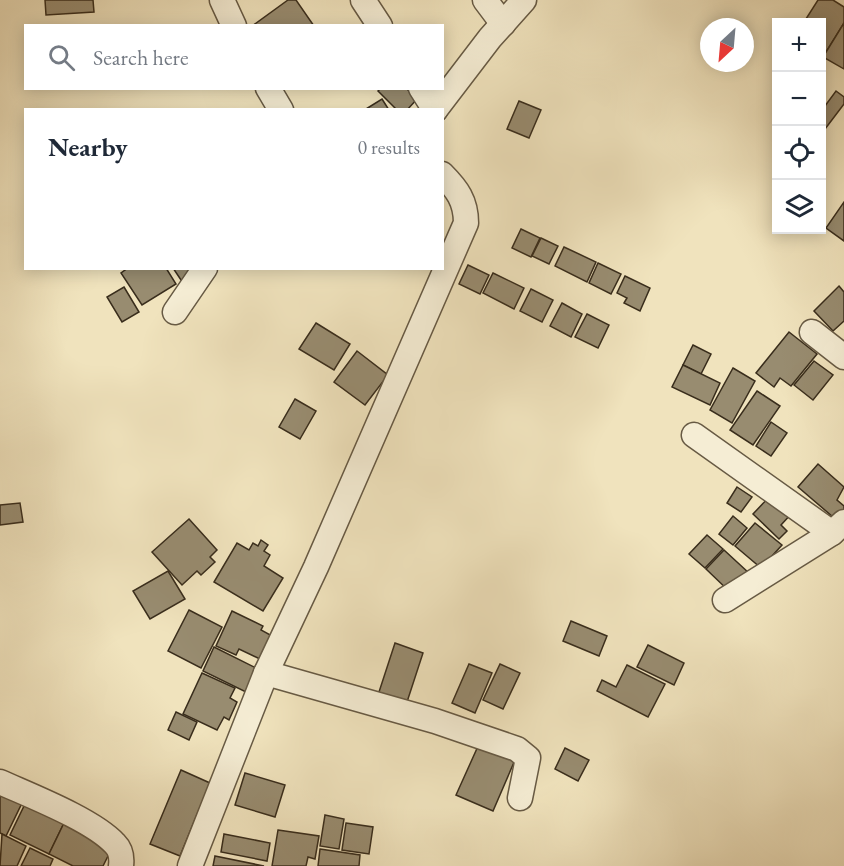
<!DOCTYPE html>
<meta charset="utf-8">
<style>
:root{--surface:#fff;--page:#f6f6f7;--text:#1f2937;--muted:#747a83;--line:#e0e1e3}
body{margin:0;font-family:"EB Garamond",serif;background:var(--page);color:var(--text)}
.controls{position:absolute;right:18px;top:18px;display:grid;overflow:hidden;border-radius:0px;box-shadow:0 3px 15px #0003}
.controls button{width:54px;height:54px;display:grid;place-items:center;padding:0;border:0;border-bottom:2px solid var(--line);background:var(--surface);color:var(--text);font:30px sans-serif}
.compass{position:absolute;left:700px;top:18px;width:54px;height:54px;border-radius:50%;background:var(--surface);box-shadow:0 3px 15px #0003;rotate:206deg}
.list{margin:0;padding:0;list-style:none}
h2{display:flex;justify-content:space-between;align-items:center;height:78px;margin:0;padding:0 24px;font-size:26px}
h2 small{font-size:20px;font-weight:400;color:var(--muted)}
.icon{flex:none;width:33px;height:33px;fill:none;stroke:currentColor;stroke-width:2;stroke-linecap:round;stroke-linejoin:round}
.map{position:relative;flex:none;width:844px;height:866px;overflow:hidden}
.search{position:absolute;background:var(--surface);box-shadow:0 3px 15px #0003;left:24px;top:24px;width:420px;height:66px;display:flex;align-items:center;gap:15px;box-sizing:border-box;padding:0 21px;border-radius:0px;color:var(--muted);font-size:22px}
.panel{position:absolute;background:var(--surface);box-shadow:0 3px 15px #0003;left:24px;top:108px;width:420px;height:162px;border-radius:0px}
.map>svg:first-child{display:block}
.building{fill:#988c70;stroke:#392d1c;stroke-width:1.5}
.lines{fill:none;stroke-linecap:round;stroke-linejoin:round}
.minor-casing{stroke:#675a44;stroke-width:27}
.minor{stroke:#f5edd4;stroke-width:24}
</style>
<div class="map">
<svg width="844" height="866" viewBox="0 0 844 866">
<rect width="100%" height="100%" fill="#f0e3bd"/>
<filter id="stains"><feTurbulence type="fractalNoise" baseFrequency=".00333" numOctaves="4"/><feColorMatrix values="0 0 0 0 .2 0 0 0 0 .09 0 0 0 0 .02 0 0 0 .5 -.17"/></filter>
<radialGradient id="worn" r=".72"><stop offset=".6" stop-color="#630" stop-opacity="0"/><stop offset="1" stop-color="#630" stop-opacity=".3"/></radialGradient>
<!-- building -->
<g class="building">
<polygon points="45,0 93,0 94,12 46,15"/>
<polygon points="288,0 296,0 314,26 252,26"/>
<polygon points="818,0 833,0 844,7 844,23 823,57 822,22 804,22"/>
<polygon points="844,23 844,69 823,57"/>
<polygon points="381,88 406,88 417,99 407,110 397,110 378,91"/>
<polygon points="836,91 844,97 844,104 822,133 822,110"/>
<polygon points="382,99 389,110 367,110 366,109"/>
<polygon points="519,101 541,110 529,138 507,129"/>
<polygon points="844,202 844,241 826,228"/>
<polygon points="521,229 540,238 531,257 512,248"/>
<polygon points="541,238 558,246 549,264 532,256"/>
<polygon points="564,247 596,262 587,282 555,266"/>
<polygon points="598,263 621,274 611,294 589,283"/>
<polygon points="468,265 489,275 480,294 459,284"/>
<polygon points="128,268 166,268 176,284 142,305 121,273"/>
<polygon points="173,268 191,268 183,283"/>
<polygon points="493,273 524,288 514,309 483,293"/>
<polygon points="625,276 650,288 640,311 624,303 627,298 617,293"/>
<polygon points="839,286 844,292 844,321 833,331 814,311"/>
<polygon points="124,287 139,312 122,322 107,297"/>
<polygon points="531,289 553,300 542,322 520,311"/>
<polygon points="562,303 582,314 571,337 550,326"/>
<polygon points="587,314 609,325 598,348 575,337"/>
<polygon points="316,323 350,344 334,370 299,349"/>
<polygon points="789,332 817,354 791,386 780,378 774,387 756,373"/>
<polygon points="693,345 711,354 701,374 683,365"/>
<polygon points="357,351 388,375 365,405 334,382"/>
<polygon points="814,361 833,375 813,400 794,385"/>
<polygon points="683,365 720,383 710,405 672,387"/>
<polygon points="733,368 755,381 732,423 710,410"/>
<polygon points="757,391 780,406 753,445 730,430"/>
<polygon points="295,399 316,411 300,439 279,427"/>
<polygon points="771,422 787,433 771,456 756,446"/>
<polygon points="818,464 844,487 837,500 844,506 844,519 840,523 798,487"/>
<polygon points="737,487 752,497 741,512 727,503"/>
<polygon points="772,494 792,513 781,525 787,531 779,539 753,514"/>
<polygon points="20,503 23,522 0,525 0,505"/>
<polygon points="733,516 747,528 733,545 719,534"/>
<polygon points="189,519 217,550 210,557 215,562 201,575 197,571 182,585 152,552"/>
<polygon points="755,523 782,545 761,568 735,546"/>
<polygon points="707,535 723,549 705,568 689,554"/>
<polygon points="261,540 268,545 264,551 270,555 264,566 283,578 263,611 214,582 237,543 249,550 253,543 258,546"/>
<polygon points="724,550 750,574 732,594 706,569"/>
<polygon points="168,571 185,599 150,619 133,591"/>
<polygon points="189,610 222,627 201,668 168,651"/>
<polygon points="232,611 263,626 261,630 274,637 262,660 239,649 236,655 216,646"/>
<polygon points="571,621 607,636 599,656 563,641"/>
<polygon points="395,643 423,653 406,705 378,695"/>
<polygon points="648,645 684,663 674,685 637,667"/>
<polygon points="214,647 260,670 248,693 203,671"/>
<polygon points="469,664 492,673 475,713 452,703"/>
<polygon points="500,664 520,673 503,709 483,700"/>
<polygon points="627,665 665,684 648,717 597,691 602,680 616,687"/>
<polygon points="202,673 235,688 230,698 237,702 229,720 224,717 217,730 183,714"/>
<polygon points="176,712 197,722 189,740 168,730"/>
<polygon points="479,744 515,760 493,811 456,795"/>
<polygon points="565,748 589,760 578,781 555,769"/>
<polygon points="181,770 210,783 180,856 150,844"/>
<polygon points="245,773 285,785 275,817 235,805"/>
<polygon points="0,793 22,803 6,836 0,833"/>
<polygon points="25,804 64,823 49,854 10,835"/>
<polygon points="325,815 344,819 339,849 320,846"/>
<polygon points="64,823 113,846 103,866 73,866 49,854"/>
<polygon points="346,823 373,827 369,854 342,850"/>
<polygon points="278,830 319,836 315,859 308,857 306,866 272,866"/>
<polygon points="2,834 26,846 17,866 0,866"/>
<polygon points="224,834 270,843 267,861 221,852"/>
<polygon points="30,848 53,859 50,866 21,866"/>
<polygon points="320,849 360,855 359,866 318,866"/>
<polygon points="215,856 264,866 213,866"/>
</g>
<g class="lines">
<!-- minor casing -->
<g class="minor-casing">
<g id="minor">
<polyline points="222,0 234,26"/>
<polyline points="363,0 380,26"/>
<polyline points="485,0 503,24"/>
<polyline points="268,88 281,110"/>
<polyline points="421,88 435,110"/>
<polyline points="435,110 490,38 524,0"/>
<polyline points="175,312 205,268"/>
<polyline points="812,332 844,357"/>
<polyline points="694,435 832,533"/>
<polyline points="725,600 832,533 844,522"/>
<polyline points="266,673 435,721 517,749 528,758 520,798"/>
<path d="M0 782C31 796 93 820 115 844 121 850 122 858 121 866"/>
<path d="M190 866 266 673 316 567 466 223C466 201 457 189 442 174"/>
</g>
</g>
<!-- minor -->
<use href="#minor" class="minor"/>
</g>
<rect width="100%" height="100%" filter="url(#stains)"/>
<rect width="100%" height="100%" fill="url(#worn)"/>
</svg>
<div class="controls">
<button>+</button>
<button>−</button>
<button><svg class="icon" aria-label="locate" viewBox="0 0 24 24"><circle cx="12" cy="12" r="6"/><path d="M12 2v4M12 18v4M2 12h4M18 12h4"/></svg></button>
<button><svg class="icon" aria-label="layers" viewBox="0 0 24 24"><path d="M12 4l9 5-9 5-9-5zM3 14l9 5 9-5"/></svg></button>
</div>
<svg class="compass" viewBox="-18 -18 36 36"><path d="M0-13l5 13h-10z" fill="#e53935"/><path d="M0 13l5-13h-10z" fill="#747a83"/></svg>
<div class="search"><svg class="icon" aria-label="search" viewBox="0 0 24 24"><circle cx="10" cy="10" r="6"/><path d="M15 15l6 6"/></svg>Search here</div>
<section class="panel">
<h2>Nearby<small>0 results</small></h2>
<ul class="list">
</ul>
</section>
</div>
